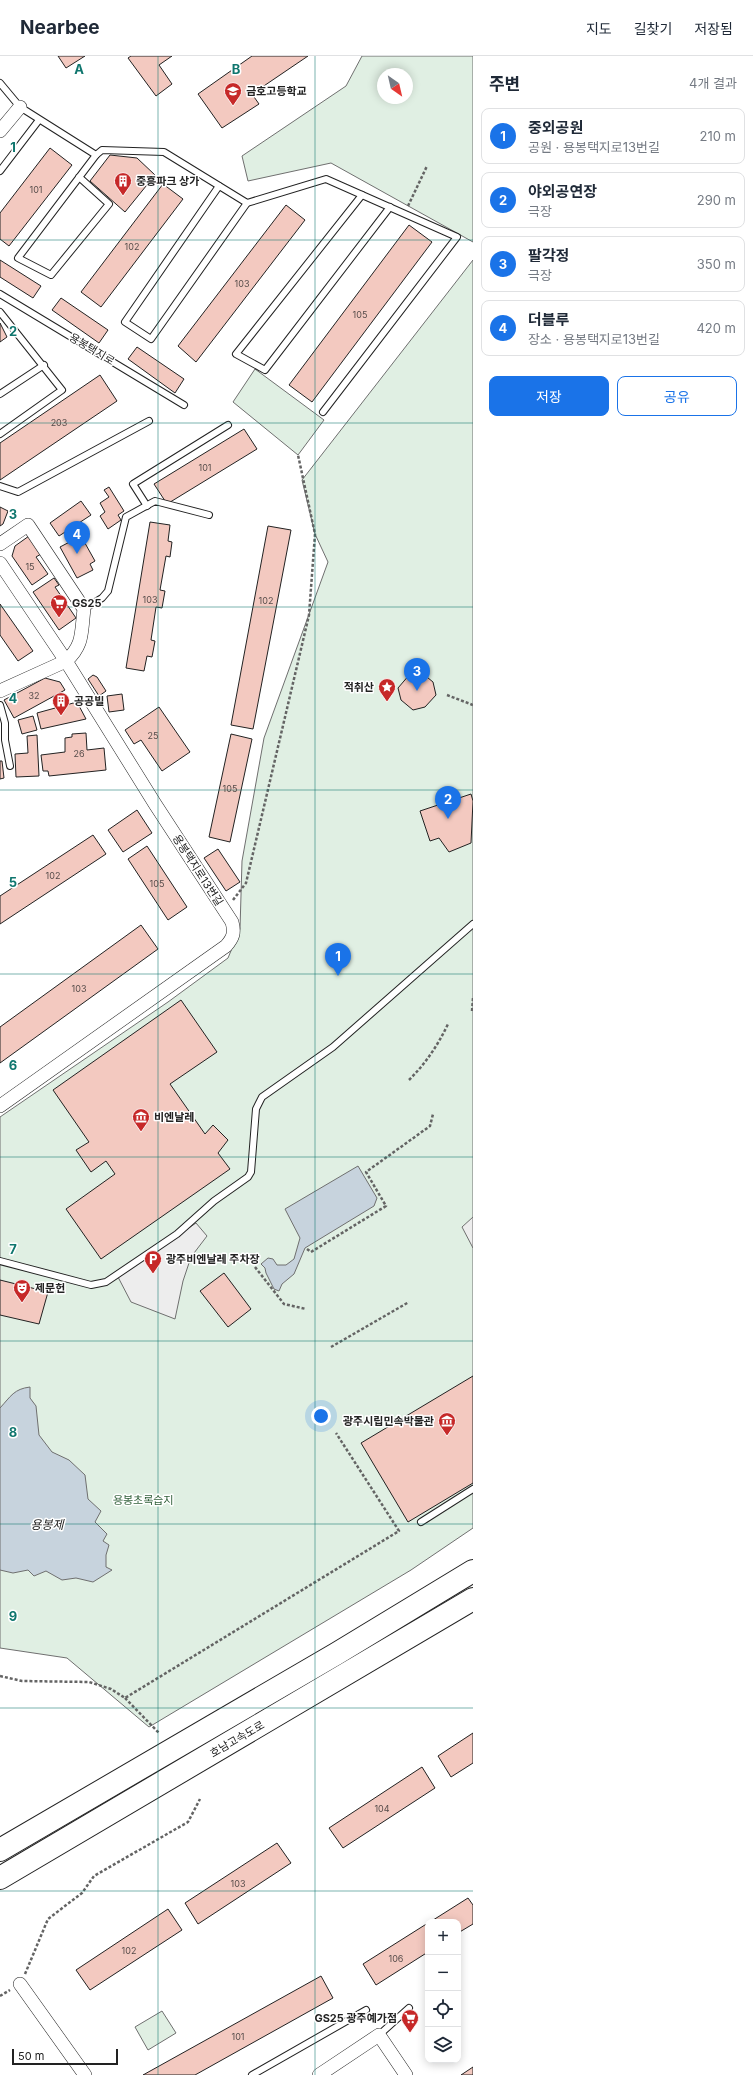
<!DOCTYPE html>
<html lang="ko">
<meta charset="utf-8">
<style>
:root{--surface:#fff;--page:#f6f6f7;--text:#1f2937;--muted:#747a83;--line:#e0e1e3;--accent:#1a73e8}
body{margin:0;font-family:Inter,"Noto Sans KR",sans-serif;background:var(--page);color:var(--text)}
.controls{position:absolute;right:12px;bottom:12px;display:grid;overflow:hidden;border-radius:8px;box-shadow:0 2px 10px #0003}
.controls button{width:36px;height:36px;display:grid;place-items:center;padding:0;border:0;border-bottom:1px solid var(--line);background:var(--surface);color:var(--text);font:20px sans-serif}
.compass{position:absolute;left:377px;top:12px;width:36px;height:36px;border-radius:50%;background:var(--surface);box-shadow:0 2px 10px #0003;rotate:146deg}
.scale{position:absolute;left:12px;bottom:10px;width:106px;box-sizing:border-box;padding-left:4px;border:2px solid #222;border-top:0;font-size:11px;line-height:14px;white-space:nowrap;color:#222;-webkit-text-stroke:3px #fff;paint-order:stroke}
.you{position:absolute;left:321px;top:1360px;width:14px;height:14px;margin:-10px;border:3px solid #fff;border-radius:50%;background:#1a73e8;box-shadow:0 0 0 6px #1a73e833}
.badge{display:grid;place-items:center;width:26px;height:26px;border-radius:50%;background:var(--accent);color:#fff;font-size:13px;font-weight:700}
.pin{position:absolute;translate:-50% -33px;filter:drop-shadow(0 1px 2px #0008)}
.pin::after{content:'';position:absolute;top:21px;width:14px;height:12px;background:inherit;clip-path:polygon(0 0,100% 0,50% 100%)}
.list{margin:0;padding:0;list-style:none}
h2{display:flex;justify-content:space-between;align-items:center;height:52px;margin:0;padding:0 16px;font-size:17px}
h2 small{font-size:13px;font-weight:400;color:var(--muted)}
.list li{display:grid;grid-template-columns:26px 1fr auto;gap:12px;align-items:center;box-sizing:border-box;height:56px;margin:0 8px 8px;padding:0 8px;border:1px solid var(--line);border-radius:8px}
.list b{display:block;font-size:15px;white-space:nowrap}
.list p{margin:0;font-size:13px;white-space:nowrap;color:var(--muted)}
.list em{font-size:13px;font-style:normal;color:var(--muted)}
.actions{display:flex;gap:8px;padding:12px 16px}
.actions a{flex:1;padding:9px 0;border:1px solid var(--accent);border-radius:8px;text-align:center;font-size:14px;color:var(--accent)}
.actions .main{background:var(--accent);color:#fff}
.icon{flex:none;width:22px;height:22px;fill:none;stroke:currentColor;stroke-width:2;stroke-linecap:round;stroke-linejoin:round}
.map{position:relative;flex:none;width:473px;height:2019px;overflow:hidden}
header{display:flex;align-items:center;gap:24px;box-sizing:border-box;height:56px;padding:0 20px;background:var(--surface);border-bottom:1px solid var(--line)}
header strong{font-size:19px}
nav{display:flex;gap:22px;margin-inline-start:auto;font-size:14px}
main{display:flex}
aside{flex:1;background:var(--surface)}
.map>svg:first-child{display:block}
.green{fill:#e0efe3;stroke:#6f6f6f;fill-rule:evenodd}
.parking{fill:#ededed;stroke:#6f6f6f}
.water{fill:#c7d3dd;stroke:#6f6f6f}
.building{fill:#f3c9c0;stroke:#222}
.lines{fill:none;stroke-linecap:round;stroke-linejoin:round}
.lane-casing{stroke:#222;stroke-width:8}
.street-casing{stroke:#222;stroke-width:14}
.highway-casing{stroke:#222;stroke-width:24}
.path{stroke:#646464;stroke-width:2.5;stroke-dasharray:3 2;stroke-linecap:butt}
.lane{stroke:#fff;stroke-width:6}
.street{stroke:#fff;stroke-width:13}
.highway{stroke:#fff;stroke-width:22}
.grid{fill:none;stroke:#0f766e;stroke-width:1;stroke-opacity:0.55}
.labels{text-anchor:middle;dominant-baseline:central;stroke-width:3;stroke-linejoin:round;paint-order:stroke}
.number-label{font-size:9px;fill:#564c4a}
.poi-label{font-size:11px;font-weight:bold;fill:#222;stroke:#fff;text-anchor:start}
.street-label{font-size:11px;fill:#222;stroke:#fff}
.park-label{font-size:11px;fill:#2f5e38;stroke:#fff}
.water-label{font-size:12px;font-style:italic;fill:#222;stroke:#fff}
.grid-label{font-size:13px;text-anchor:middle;font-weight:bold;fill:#0f766e;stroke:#fff;stroke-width:3;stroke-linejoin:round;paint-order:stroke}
</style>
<header>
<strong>Nearbee</strong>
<nav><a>지도</a><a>길찾기</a><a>저장됨</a></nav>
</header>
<main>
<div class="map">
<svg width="473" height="2019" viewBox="0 0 473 2019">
<rect width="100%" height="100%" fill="#fff"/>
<!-- green -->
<g class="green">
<path d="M362 0H473V186L331 107 248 125 242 100 346 30ZM383 18H407V42H383Z"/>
<polygon points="473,204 473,1472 411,1514 149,1671 67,1602 0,1592 0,1061 168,946 228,902 240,873 242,805 264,682 328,506 315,478 302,424"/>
<polygon points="255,313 324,364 298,399 233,346"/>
<polygon points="162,1955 176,1977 148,1994 135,1971"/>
</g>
<!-- parking -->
<g class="parking">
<polygon points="473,1161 473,1192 462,1171"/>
<polygon points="196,1167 207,1180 191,1201 183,1225 175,1263 131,1246 118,1221"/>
</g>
<!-- water -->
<g class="water">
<polygon points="358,1110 377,1142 374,1150 305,1192 294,1218 282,1228 279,1235 274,1233 266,1217 265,1212 261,1208 268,1202 273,1203 277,1209 286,1209 294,1203 300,1182 285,1153"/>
<path d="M30 1331V1342L36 1350 39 1379 52 1396 69 1404 85 1419 88 1443 101 1455 95 1466 107 1478 103 1485 109 1489 106 1499V1511L112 1514 93 1526 76 1522 62 1524 46 1515 34 1520 28 1514 13 1517 0 1514V1352C11 1340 14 1333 30 1331Z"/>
</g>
<!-- building -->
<g class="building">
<polygon points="58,0 85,0 66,12"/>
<polygon points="131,0 172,0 159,9 172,28 156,40 128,2"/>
<polygon points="252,0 308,0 252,38 259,48 222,72 198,38"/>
<polygon points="50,92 72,109 9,190 0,183 0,157"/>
<polygon points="110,99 137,102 155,119 125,156 90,125"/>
<polygon points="163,128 183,143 101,251 81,236"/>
<polygon points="286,149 305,164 196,306 178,290"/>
<polygon points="409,169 432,186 312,346 289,329"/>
<polygon points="0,204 41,230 33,242 0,221"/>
<polygon points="61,242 108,274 99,287 52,254"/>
<polygon points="0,267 7,281 0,286"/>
<polygon points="137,291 184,323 175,337 128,303"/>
<polygon points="100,319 117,345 0,424 0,387"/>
<polygon points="244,373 257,393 167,448 154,428"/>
<polygon points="109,431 124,455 118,459 121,464 108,473 100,460 105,456 100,447 109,441 104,434"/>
<polygon points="81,445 91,459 59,480 50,467"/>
<polygon points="0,451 8,455 3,468 0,470"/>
<polygon points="150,466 170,469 168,485 172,486 170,501 166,500 160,534 165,535 162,552 156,551 151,584 155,585 152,601 147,600 144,615 126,612"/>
<polygon points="268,470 291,474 253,673 231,669"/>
<polygon points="29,480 41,498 36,501 48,518 32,529 12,500 15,490"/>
<polygon points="81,480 95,505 90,508 93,514 77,522 60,491"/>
<polygon points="54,522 59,529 55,531 76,562 59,574 33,536"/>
<polygon points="0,548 33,595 18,605 0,579"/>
<polygon points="422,617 433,626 436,639 425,651 413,654 401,644 398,632 410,618"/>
<polygon points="93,619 97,621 106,635 99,640 88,623"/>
<polygon points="45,622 60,626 65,634 14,662 4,644"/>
<polygon points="122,638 124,654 109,656 107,640"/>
<polygon points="77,646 86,663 41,673 37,657"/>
<polygon points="159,651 190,696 162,715 141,684 134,688 125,674"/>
<polygon points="33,660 37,674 22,678 18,664"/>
<polygon points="86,677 87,694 104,692 106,714 49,720 48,715 43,715 41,699 65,696 65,682 72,681 72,678"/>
<polygon points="231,678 252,683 230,786 209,781"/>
<polygon points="37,679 39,720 16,721 15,698 28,697 27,680"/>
<polygon points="0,705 2,705 4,722 0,723"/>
<polygon points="471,738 473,745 471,787 449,796 439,782 430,785 420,755"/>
<polygon points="137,754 152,777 123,796 108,774"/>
<polygon points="93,779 106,798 0,868 0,840"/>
<polygon points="147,790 187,851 168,864 128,803"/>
<polygon points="218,793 240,826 226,835 204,802"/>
<polygon points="141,869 158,893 0,1007 0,971"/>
<polygon points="181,944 217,996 170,1028 205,1078 213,1069 228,1084 218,1097 230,1113 101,1203 66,1153 115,1118 106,1105 91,1116 76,1094 89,1086 53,1034"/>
<polygon points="224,1217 251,1253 228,1271 200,1235"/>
<polygon points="0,1224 48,1236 39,1268 0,1259"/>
<polygon points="473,1320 473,1427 408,1466 361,1387"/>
<polygon points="473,1677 473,1707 451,1721 438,1700"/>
<polygon points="422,1711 435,1732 343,1792 329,1772"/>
<polygon points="277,1787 291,1807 198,1868 185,1847"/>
<polygon points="468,1842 473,1849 473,1868 458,1877 458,1866 430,1866"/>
<polygon points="168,1853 182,1874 90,1934 76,1914"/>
<polygon points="428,1867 428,1896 376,1929 363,1908"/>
<polygon points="321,1920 333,1942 195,2019 143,2019"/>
<polygon points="473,2011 473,2019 461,2019"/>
</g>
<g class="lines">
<!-- lane casing -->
<g class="lane-casing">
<g id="lane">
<polyline points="0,27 20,51 96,99 102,94 164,96 247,147 326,123 457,181 323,356"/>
<polyline points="0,115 39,64"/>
<polyline points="79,121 109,148 51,219 18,202 96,99"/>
<polyline points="219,130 125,266 151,283 247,147"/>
<polyline points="362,139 236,298 265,314 390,151"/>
<polyline points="0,238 184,349"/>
<polyline points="0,256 62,334 0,378"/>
<polyline points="0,338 44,309"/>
<polyline points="0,430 18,436 149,365"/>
<polyline points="147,450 133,428 228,369"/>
<polyline points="84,553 102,542 108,535 126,461 155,445 209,459"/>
<polyline points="0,649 5,667 5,684 10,710"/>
<polyline points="0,1205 91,1229 106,1226 177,1178 214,1145 248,1121 251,1116 256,1053 262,1041 333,991 473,868"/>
<polyline points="421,1466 473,1433"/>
<polyline points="379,1979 409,1952"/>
<polyline points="252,2019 366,1954"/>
</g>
</g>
<!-- street casing -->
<g class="street-casing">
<g id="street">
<polyline points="0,75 20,51"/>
<path d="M0 488 28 469 84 553C81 576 84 589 66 605L0 635"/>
<path d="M0 507 66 605 155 748 232 866C235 877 233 882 226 890L0 1050"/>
<polyline points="20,1928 85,2019"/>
<polyline points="319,2019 379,1979 406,2019"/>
</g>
</g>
<!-- highway casing -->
<g class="highway-casing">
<g id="highway">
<polyline points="0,1794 336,1598 473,1515"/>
<polyline points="0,1822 473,1543"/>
</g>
</g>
<!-- path -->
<g class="path">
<polyline points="408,150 427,110"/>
<polyline points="447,639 473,649"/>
<polyline points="233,844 246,827 309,559 315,478 298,399"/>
<polyline points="472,955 473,942"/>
<path d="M409 1024C426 1007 438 989 448 968"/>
<polyline points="307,1193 311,1196 386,1150 366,1116 430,1070 433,1058"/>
<polyline points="255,1211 284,1248 306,1253"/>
<polyline points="331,1291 409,1246"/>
<polyline points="0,1620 22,1625 89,1626 111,1633 125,1642 399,1475 336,1377"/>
<polyline points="125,1642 159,1677"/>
<polyline points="25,1918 48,1863 82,1837 94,1820 188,1766 200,1743"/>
<polyline points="0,1940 10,1934"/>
</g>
<!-- lane -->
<use href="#lane" class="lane"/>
<!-- street -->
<use href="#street" class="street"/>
<!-- highway -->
<use href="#highway" class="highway"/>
</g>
<!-- grid -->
<path class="grid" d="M158 0V2019M315 0V2019M0 184H473M0 367H473M0 551H473M0 734H473M0 918H473M0 1101H473M0 1285H473M0 1468H473M0 1652H473M0 1835H473"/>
<!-- icons -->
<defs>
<g id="school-pin" transform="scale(0.9)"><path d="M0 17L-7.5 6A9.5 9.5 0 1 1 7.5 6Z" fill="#c62828" stroke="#fff"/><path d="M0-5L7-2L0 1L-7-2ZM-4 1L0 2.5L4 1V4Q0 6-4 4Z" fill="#fff"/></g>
<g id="building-pin" transform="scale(0.9)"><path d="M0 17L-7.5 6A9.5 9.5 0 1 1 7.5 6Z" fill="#c62828" stroke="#fff"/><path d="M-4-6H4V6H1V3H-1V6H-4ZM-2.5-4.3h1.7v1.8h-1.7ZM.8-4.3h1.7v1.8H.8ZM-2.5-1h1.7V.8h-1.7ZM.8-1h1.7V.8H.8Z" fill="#fff"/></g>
<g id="supermarket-pin" transform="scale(0.9)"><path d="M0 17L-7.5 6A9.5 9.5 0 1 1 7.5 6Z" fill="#c62828" stroke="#fff"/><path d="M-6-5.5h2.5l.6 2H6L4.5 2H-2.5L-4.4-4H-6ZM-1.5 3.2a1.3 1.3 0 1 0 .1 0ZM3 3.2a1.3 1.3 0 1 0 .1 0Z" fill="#fff"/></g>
<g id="sight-pin" transform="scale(0.9)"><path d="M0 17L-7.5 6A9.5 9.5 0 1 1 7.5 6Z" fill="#c62828" stroke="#fff"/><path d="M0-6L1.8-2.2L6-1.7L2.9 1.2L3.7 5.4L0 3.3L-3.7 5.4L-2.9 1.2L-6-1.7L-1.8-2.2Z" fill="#fff"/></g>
<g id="museum-pin" transform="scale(0.9)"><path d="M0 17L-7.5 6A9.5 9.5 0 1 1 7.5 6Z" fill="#c62828" stroke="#fff"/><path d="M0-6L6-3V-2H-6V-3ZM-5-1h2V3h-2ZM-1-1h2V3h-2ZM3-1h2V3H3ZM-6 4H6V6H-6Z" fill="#fff"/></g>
<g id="parking-pin" transform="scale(0.9)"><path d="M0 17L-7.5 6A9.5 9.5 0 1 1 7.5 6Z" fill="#c62828" stroke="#fff"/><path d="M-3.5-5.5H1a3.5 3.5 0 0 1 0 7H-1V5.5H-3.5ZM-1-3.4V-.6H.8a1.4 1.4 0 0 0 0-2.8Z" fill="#fff"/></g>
<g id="theatre-pin" transform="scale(0.9)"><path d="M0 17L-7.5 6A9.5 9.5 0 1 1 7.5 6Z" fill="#c62828" stroke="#fff"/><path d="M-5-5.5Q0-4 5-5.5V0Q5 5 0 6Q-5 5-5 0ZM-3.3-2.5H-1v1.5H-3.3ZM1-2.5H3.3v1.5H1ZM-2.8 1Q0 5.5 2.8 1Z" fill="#fff"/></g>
</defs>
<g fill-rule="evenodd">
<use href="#school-pin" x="233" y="35"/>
<use href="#building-pin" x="123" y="125"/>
<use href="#supermarket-pin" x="59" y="547"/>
<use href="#sight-pin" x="387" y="631"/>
<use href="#building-pin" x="61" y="645"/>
<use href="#museum-pin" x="141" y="1061"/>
<use href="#parking-pin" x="153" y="1203"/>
<use href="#theatre-pin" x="22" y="1232"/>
<use href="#museum-pin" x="447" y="1365"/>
<use href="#supermarket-pin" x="410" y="1962"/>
</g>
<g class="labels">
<!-- number labels -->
<g class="number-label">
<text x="36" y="133">101</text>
<text x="132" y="190">102</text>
<text x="242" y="227">103</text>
<text x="360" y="258">105</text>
<text x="59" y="366">203</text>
<text x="205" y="411">101</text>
<text x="30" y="510">15</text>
<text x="150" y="543">103</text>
<text x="266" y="544">102</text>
<text x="34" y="639">32</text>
<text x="153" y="679">25</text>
<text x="79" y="697">26</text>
<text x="230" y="732">105</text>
<text x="53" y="819">102</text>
<text x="157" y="827">105</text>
<text x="79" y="932">103</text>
<text x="382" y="1752">104</text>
<text x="238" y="1827">103</text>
<text x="129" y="1894">102</text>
<text x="396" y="1902">106</text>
<text x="238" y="1980">101</text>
</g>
<!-- poi labels -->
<g class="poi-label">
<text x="246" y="35">금호고등학교</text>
<text x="136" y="125">중흥파크 상가</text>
<text x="72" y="547">GS25</text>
<text x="374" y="631" text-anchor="end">적취산</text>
<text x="74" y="645">공공빌</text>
<text x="154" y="1061">비엔날레</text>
<text x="166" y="1203">광주비엔날레 주차장</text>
<text x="35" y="1232">제문헌</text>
<text x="434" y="1365" text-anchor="end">광주시립민속박물관</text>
<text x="397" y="1962" text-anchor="end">GS25 광주예가점</text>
</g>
<!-- street labels -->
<g class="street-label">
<text transform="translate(92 293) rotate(31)">용봉택지로</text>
<text transform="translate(198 814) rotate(57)">용봉택지로13번길</text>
<text transform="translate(237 1683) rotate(-30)">호남고속도로</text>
</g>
<!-- park labels -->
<g class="park-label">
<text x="143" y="1444">용봉초록습지</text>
</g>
<!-- water labels -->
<g class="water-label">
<text x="47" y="1468">용봉제</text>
</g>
</g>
<g class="grid-label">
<text x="79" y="18">A</text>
<text x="236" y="18">B</text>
<text x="13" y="96">1</text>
<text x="13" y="280">2</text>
<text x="13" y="463">3</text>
<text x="13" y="647">4</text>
<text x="13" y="831">5</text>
<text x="13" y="1014">6</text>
<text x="13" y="1198">7</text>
<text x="13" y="1381">8</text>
<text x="13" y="1565">9</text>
</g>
</svg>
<div class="controls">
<button>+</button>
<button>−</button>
<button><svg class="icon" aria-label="locate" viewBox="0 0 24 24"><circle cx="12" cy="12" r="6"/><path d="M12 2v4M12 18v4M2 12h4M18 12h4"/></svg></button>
<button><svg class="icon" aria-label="layers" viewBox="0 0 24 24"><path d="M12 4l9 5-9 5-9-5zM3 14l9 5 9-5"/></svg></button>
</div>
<svg class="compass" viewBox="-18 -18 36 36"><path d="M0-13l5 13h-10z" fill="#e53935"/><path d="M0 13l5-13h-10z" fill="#747a83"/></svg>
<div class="scale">50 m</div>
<div class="you"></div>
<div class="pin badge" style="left:338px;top:920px">1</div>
<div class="pin badge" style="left:448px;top:763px">2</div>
<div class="pin badge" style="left:417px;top:635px">3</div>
<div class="pin badge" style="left:77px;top:498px">4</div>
</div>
<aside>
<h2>주변<small>4개 결과</small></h2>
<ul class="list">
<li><span class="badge">1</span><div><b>중외공원</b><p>공원 · 용봉택지로13번길</p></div><em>210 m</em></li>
<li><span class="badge">2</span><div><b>야외공연장</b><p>극장</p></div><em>290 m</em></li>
<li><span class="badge">3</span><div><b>팔각정</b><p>극장</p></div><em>350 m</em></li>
<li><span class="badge">4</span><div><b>더블루</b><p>장소 · 용봉택지로13번길</p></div><em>420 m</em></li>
</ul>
<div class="actions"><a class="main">저장</a><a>공유</a></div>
</aside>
</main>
